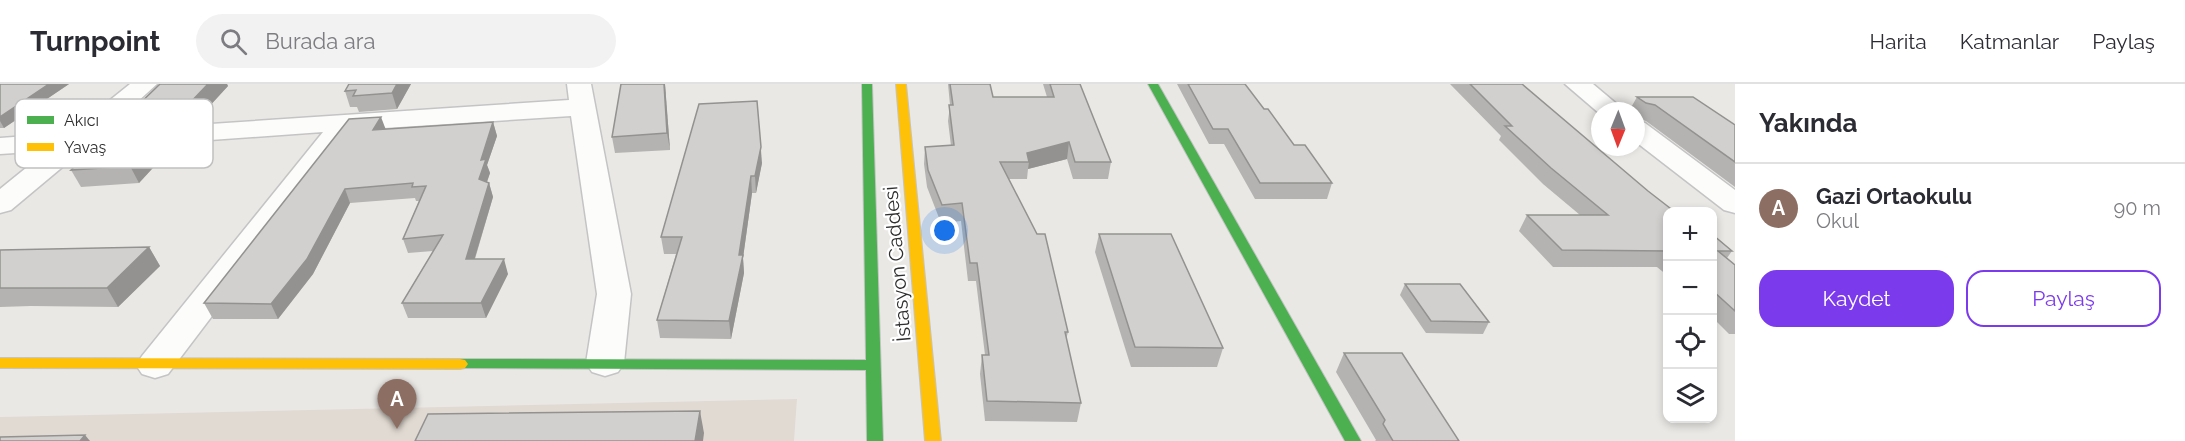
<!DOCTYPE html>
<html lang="tr">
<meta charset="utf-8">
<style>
:root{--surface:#fff;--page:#f2f2f3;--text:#2b2b33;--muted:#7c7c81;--line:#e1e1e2;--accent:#7c3aed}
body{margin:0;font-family:Raleway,sans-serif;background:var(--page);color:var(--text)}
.controls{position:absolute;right:18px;bottom:18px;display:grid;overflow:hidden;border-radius:12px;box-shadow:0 3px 9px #0003}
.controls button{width:54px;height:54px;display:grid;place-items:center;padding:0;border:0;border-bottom:2px solid var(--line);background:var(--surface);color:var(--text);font:30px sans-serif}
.compass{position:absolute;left:1591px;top:18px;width:54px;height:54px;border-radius:50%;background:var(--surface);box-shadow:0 3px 9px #0003;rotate:181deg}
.you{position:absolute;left:945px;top:147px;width:21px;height:21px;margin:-15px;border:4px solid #fff;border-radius:50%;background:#1a73e8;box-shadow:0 0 0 9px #1a73e833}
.badge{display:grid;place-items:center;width:39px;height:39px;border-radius:50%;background:var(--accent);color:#fff;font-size:20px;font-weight:700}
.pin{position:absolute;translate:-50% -50px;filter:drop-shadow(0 2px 3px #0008)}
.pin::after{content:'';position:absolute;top:32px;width:21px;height:18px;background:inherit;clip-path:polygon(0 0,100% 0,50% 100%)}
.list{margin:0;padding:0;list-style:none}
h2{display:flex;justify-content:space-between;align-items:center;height:78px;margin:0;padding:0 24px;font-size:26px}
h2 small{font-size:20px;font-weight:400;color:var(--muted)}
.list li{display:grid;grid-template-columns:39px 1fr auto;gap:18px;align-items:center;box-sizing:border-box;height:90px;padding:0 24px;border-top:2px solid var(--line)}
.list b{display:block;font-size:22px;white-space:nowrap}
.list p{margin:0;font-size:20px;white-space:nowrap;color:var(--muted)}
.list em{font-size:20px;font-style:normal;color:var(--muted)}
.actions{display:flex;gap:12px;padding:18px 24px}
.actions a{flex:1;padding:14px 0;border:2px solid var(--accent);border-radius:18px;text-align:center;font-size:21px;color:var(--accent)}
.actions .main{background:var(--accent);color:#fff}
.icon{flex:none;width:33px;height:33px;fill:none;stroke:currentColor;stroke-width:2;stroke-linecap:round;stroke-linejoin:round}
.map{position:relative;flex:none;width:1735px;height:357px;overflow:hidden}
header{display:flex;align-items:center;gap:36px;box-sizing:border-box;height:84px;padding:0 30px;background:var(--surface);border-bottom:2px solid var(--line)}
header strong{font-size:28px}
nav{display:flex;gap:33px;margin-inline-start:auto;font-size:21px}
.search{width:420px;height:54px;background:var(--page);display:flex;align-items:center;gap:15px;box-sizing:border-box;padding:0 21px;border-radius:33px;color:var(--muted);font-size:22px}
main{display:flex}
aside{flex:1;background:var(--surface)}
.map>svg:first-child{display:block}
.education{fill:#e1dad2}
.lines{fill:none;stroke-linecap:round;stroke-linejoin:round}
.street-casing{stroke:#c5c4c5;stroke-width:3}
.fast-casing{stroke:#c5c4c5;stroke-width:2}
.slow-casing{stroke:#c5c4c5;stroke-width:2}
.street{fill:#fcfcfb;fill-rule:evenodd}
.fast{fill:#4caf50;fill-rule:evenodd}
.slow{fill:#ffc107;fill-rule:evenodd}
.wall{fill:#b5b3b1}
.shaded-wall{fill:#939290}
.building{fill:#d2d0ce;stroke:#939290;stroke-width:1.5}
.labels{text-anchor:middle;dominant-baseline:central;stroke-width:4.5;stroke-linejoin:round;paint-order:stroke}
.street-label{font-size:20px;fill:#2e2e2e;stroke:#fff}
.key{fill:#fff;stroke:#c0c0c0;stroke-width:1.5}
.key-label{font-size:16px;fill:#2e2e2e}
</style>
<header>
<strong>Turnpoint</strong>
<div class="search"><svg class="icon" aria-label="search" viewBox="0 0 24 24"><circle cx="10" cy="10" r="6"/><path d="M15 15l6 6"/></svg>Burada ara</div>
<nav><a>Harita</a><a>Katmanlar</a><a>Paylaş</a></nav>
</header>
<main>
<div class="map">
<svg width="1735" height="357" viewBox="0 0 1735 357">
<rect width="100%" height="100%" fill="#eae8e5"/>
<!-- education -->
<polygon class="education" points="797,315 794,357 0,357 0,333"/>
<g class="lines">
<!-- street casing -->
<g class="street-casing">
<g id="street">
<polygon points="130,0 157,0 105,47 569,16 567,0 591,0 631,210 624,279 618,288 605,292 592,288 586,279 597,210 571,32 353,46 168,290 155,294 142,290 136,281 142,272 323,48 84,65 11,126 0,129 0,105 47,67 0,70 0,54 69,49"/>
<polygon points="1565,0 1593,0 1625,27 1600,27 1600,30"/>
<polygon points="1636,37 1645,39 1735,106 1735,129 1724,126 1636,58"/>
</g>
</g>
<!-- fast casing -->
<g class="fast-casing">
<g id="fast">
<polygon points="862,0 872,0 883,357 867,357 866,286 455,284 452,280 455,276 460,275 866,276"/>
<polygon points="1148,0 1158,0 1361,357 1345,357"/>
</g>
</g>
<!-- slow casing -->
<g class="slow-casing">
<g id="slow">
<polygon points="896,0 906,0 941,357 925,357"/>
<polygon points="0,274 460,275 465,276 468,280 465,284 460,285 0,284"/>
</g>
</g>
<!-- street -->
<use href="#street" class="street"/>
<!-- fast -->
<use href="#fast" class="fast"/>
<!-- slow -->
<use href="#slow" class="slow"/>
</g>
<!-- wall -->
<g class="wall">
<polygon points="0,0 69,0 4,44 0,44"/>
<polygon points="160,0 227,0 228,2 194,39 141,42 133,26"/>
<polygon points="411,0 397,25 359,28 357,23 350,23 345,7"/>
<polygon points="621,0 665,0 670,66 615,69 612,53"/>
<polygon points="948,0 990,0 993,13 1047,13 1043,0 1080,0 1111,78 1108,95 1073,95 1067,75 1028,85 1027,95 1009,95 1068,248 1066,256 1081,319 1077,338 985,337 980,290 982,271 985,271 976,197 968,197 961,137 941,139 927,103 924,80 925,63 951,62 948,37 950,21"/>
<polygon points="1177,0 1245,0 1264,25 1294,61 1332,99 1327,115 1255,115 1224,60 1209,60"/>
<polygon points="1450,0 1522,0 1668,128 1668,192 1657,183 1553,183 1519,147 1527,131 1580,131 1543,100 1499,56 1501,52"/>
<polygon points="1637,13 1735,41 1735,103 1646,37 1636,34 1636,27 1629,27"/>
<polygon points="493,38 497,52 487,81 490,89 487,98 489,99 493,113 475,175 508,190 486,234 408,234 402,219 433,167 408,169 403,155 419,117 416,117 415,114 350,119 313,190 278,235 213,235 204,219 385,45"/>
<polygon points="174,61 139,99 81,103 71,86"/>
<polygon points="762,79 756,109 752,109 743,174 744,189 731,255 660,254 657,236 676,170 664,170 661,153"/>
<polygon points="1099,150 1223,264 1217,283 1131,283 1095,168"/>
<polygon points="1713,151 1732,167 1727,174 1735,181 1735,250 1729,250 1713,234"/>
<polygon points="149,163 160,182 118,223 31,222 0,223 0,166"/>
<polygon points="1405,200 1489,238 1483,250 1426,249 1400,211"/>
<polygon points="1344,269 1459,357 1375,357 1376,356 1336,288"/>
</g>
<!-- shaded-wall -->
<g class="shaded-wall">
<polygon points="49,0 69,0 4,44 0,37 0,33"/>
<polygon points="208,0 227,0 228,2 194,39 186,23"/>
<polygon points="397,0 411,0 397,25 392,9"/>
<polygon points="664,0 665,0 670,66 667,49"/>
<polygon points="757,17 762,79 756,109 755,92"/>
<polygon points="381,33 386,46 373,46"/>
<polygon points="493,38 497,52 487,81 490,89 483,109 479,95 481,76"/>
<polygon points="166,44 174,61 139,99 130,82"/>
<polygon points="1069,58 1067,75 1028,85 1029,78 1027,69"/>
<polygon points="751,92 752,109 743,174 744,189 731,255 729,237"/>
<polygon points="489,99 493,113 470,190 466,175"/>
<polygon points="345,105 350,119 313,190 278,235 271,220"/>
<polygon points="149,163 160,182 118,223 107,204"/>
<polygon points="504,175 508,190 486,234 481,219"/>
<polygon points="700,327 704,349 703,357 695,357"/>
<polygon points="85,351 90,357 80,357"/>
</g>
<!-- building -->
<g class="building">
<polygon points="0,0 49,0 0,33"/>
<polygon points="160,0 208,0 186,23 133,26"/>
<polygon points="349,0 397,0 392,9 353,12 356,6 345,7"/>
<polygon points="621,0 664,0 667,49 612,53"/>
<polygon points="950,0 990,0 993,13 1054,13 1050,0 1080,0 1111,78 1075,78 1069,58 1027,69 1029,78 1000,78 1037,150 1045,150 1068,248 1065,248 1081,319 987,317 982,271 989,271 977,179 970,179 962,119 942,121 928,86 925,63 954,61 949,21 953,21"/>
<polygon points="1188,0 1245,0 1264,25 1268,25 1294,61 1305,61 1332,99 1260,99 1228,45 1213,45"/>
<polygon points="1470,0 1522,0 1648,107 1675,128 1668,128 1668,167 1562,166 1527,131 1608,131 1551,84 1505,42 1512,42"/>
<polygon points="1637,13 1693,13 1735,41 1735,78 1655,21 1646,19"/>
<polygon points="757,17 761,63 755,92 751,92 739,171 743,171 729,237 657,236 682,153 661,153 699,20"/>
<polygon points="381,33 373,46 493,38 481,76 486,75 479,95 489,99 466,175 504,175 481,219 402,219 443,151 403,155 426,102 412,103 413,99 345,105 307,175 271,220 204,219 349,35"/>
<polygon points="166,44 130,82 71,86 110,48"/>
<polygon points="1099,150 1171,150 1223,264 1135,263"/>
<polygon points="1713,151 1732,167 1718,167 1735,181 1735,227 1713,207"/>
<polygon points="149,163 107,204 0,204 0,166"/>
<polygon points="1405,200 1460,200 1489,238 1431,237"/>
<polygon points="1344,269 1402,269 1459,357 1393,357 1383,340 1385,336"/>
<polygon points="700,327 695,357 415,357 428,330"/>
<polygon points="85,351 80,357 0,357 0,353"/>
</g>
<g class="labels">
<!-- street labels -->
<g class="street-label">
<text transform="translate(897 180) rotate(-95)">İstasyon Caddesi</text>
</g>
</g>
<!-- legend -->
<rect x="15" y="15" width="198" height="69" rx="9" class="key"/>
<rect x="27" y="32" width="27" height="8" fill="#4caf50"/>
<rect x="27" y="59" width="27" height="8" fill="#ffc107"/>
<g class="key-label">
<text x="64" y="42">Akıcı</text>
<text x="64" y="69">Yavaş</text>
</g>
</svg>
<div class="controls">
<button>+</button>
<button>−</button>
<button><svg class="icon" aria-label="locate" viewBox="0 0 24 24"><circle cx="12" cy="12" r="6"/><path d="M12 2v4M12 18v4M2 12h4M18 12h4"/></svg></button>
<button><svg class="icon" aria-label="layers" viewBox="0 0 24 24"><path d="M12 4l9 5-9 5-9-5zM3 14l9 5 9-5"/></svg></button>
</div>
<svg class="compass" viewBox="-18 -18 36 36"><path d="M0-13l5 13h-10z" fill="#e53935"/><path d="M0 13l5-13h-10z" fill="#7c7c81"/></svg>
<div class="you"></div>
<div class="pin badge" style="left:397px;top:345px;background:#8d6e63">A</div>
</div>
<aside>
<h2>Yakında<small></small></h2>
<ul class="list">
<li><span class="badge" style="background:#8d6e63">A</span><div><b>Gazi Ortaokulu</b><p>Okul</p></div><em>90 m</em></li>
</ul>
<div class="actions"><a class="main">Kaydet</a><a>Paylaş</a></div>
</aside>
</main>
